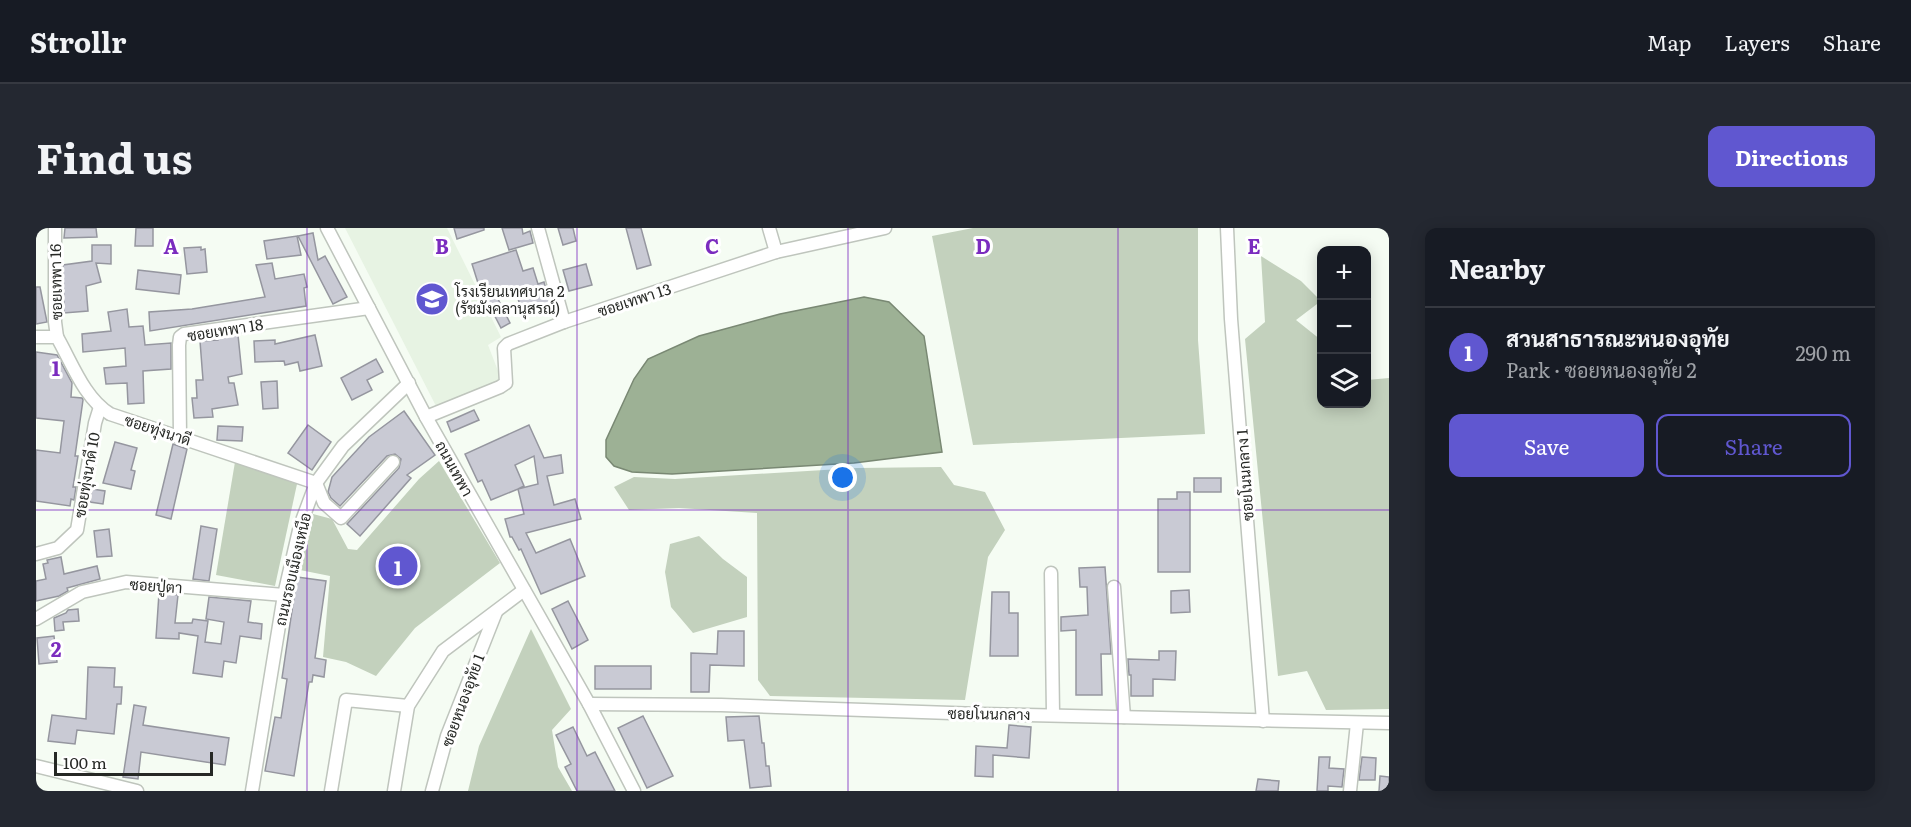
<!DOCTYPE html>
<meta charset="utf-8">
<style>
:root{--surface:#171b24;--page:#242831;--text:#f1f3f6;--muted:#9ea1a6;--line:#363941;--accent:#6057d0}
body{margin:0;font-family:Literata,Sarabun,serif;background:var(--page);color:var(--text)}
.controls{position:absolute;right:18px;top:18px;display:grid;overflow:hidden;border-radius:12px;box-shadow:0 3px 15px #0003}
.controls button{width:54px;height:54px;display:grid;place-items:center;padding:0;border:0;border-bottom:2px solid var(--line);background:var(--surface);color:var(--text);font:30px sans-serif}
.scale{position:absolute;left:18px;bottom:15px;width:159px;box-sizing:border-box;padding-left:6px;border:3px solid #262825;border-top:0;font-size:16px;line-height:21px;white-space:nowrap;color:#262825;-webkit-text-stroke:4px #fff;paint-order:stroke}
.you{position:absolute;left:807px;top:250px;width:21px;height:21px;margin:-15px;border:4px solid #fff;border-radius:50%;background:#1a73e8;box-shadow:0 0 0 9px #1a73e833}
.badge{display:grid;place-items:center;width:39px;height:39px;border-radius:50%;background:var(--accent);color:#fff;font-size:20px;font-weight:700}
.pin{position:absolute;translate:-50% -50%;border:3px solid #fff;box-shadow:0 2px 6px #0006}
.list{margin:0;padding:0;list-style:none}
h2{display:flex;justify-content:space-between;align-items:center;height:78px;margin:0;padding:0 24px;font-size:26px}
h2 small{font-size:20px;font-weight:400;color:var(--muted)}
.list li{display:grid;grid-template-columns:39px 1fr auto;gap:18px;align-items:center;box-sizing:border-box;height:90px;padding:0 24px;border-top:2px solid var(--line)}
.list b{display:block;font-size:22px;white-space:nowrap}
.list p{margin:0;font-size:20px;white-space:nowrap;color:var(--muted)}
.list em{font-size:20px;font-style:normal;color:var(--muted)}
.actions{display:flex;gap:12px;padding:18px 24px}
.actions a{flex:1;padding:14px 0;border:2px solid var(--accent);border-radius:12px;text-align:center;font-size:21px;color:var(--accent)}
.actions .main{background:var(--accent);color:#fff}
.icon{flex:none;width:33px;height:33px;fill:none;stroke:currentColor;stroke-width:2;stroke-linecap:round;stroke-linejoin:round}
.map{position:relative;flex:none;width:1353px;height:563px;overflow:hidden;border-radius:12px}
header{display:flex;align-items:center;gap:36px;box-sizing:border-box;height:84px;padding:0 30px;background:var(--surface);border-bottom:2px solid var(--line)}
header strong{font-size:28px}
nav{display:flex;gap:33px;margin-inline-start:auto;font-size:21px}
.intro{display:flex;align-items:center;justify-content:space-between;box-sizing:border-box;height:144px;padding:0 36px}
h1{margin:0;font-size:42px}
.button{padding:15px 27px;border-radius:12px;background:var(--accent);color:#fff;font-size:21px;font-weight:700}
main{display:flex;gap:36px;padding:0 36px}
aside{flex:1;background:var(--surface);border-radius:12px;box-shadow:0 3px 15px #0003}
.map>svg:first-child{display:block}
.built{fill:#e7f3e3}
.green{fill:#c3d1bd}
.water{fill:#9db195;stroke:#798873;stroke-width:1.5}
.building{fill:#c9cad4;stroke:#95969f;stroke-width:1.5;fill-rule:evenodd}
.lines{fill:none;stroke-linecap:round;stroke-linejoin:round}
.minor-casing{stroke:#bfc5bd;stroke-width:15}
.minor{stroke:#fff;stroke-width:12}
.grid{fill:none;stroke:#7b2cbf;stroke-width:1.5;stroke-opacity:0.55}
.labels{text-anchor:middle;dominant-baseline:central;stroke-width:6;stroke-linejoin:round;paint-order:stroke}
.street-label{font-size:15px;fill:#262825;stroke:#fff}
.poi-label{font-size:15px;fill:#262825;stroke:#fff;text-anchor:start}
.grid-label{font-size:20px;text-anchor:middle;font-weight:bold;fill:#7b2cbf;stroke:#fff;stroke-width:6;stroke-linejoin:round;paint-order:stroke}
</style>
<header>
<strong>Strollr</strong>
<nav><a>Map</a><a>Layers</a><a>Share</a></nav>
</header>
<div class="intro"><h1>Find us</h1><a class="button">Directions</a></div>
<main>
<div class="map">
<svg width="1353" height="563" viewBox="0 0 1353 563">
<rect width="100%" height="100%" fill="#f5fcf3"/>
<!-- built -->
<polygon class="built" points="309,0 411,0 465,109 452,117 464,148 463,154 400,178"/>
<!-- green -->
<g class="green">
<polygon points="937,0 1162,0 1162,112 1169,206 937,217 896,8"/>
<polygon points="1225,28 1265,53 1285,73 1260,92 1285,112 1286,176 1330,176 1331,152 1353,150 1353,481 1290,482 1271,443 1242,448 1209,111 1229,94"/>
<polygon points="403,233 464,335 379,400 340,448 310,434 287,429 294,348 264,342 268,315 277,286 296,291 312,321 321,322 383,251"/>
<polygon points="199,234 261,256 239,358 180,347"/>
<polygon points="905,239 918,257 949,264 969,302 952,329 929,472 734,468 722,452 721,285 643,280 593,282 578,259 598,249 639,251 821,240"/>
<polygon points="663,308 687,331 711,349 711,389 657,405 635,379 629,344 634,316"/>
<polygon points="495,401 535,481 516,502 522,539 536,563 432,563 443,518"/>
</g>
<!-- water -->
<polygon class="water" points="828,69 853,74 888,108 906,224 818,235 636,246 596,244 578,238 570,229 570,212 598,151 612,131 663,108 744,86"/>
<!-- building -->
<g class="building">
<polygon points="29,0 60,0 61,9 28,10"/>
<polygon points="100,0 117,0 117,18 99,18"/>
<polygon points="418,0 448,0 448,2 421,11"/>
<polygon points="466,0 486,0 487,6 494,3 497,15 473,22"/>
<polygon points="522,0 537,0 540,13 527,17"/>
<polygon points="590,0 605,0 615,37 601,41"/>
<polygon points="277,5 282,32 289,28 311,69 297,76 262,8"/>
<polygon points="261,8 265,27 231,31 228,13"/>
<polygon points="56,17 75,17 75,36 60,35 65,54 50,58 52,83 28,85 27,37 56,33"/>
<polygon points="165,19 165,22 169,21 171,44 151,46 148,20"/>
<polygon points="480,22 487,43 497,40 502,56 508,54 515,80 487,88 479,60 460,67 474,95 465,100 450,71 445,54 442,55 436,36"/>
<polygon points="236,35 239,51 268,46 271,59 268,60 270,78 114,103 113,84 156,81 229,69 220,37"/>
<polygon points="550,36 556,57 533,63 527,42"/>
<polygon points="102,42 145,47 143,66 100,61"/>
<polygon points="0,59 4,59 11,94 0,96"/>
<polygon points="91,81 93,99 107,98 109,117 135,115 135,141 107,143 108,175 92,176 91,155 70,156 68,140 90,138 89,120 47,124 46,106 75,103 72,84"/>
<polygon points="202,107 206,146 192,149 193,155 198,155 202,177 176,181 177,189 158,190 156,170 161,170 160,152 167,152 164,113 182,112 182,110"/>
<polygon points="279,107 286,138 264,143 262,134 249,137 248,133 219,134 218,113 239,112 239,116"/>
<polygon points="0,124 21,127 36,155 35,169 46,170 47,172 39,228 42,228 37,259 40,259 38,272 35,271 34,278 0,273 0,222 24,225 28,193 0,190"/>
<polygon points="340,131 347,144 331,152 336,162 316,172 305,150"/>
<polygon points="241,153 242,180 227,181 225,154"/>
<polygon points="438,182 443,192 415,204 411,194"/>
<polygon points="368,183 399,227 371,247 375,250 324,308 311,296 363,240 365,231 359,226 351,228 304,278 295,270 292,264 296,249 333,209"/>
<polygon points="272,197 295,214 276,242 252,225"/>
<path d="M493 197 508 230 525 227 527 245 511 248 518 277 539 271 545 291 490 305 500 325 534 311 549 348 505 366 485 321 483 322 476 309H474L469 291 488 286 482 261 455 272 446 252 442 254 429 226ZM498 228 502 256 482 261 488 258 479 237Z"/>
<polygon points="182,198 207,199 206,213 181,212"/>
<polygon points="79,214 101,220 95,242 99,243 95,261 67,255"/>
<polygon points="137,216 151,221 135,291 120,287"/>
<rect x="1158" y="250" width="27" height="14"/>
<polygon points="56,261 69,263 67,276 54,274"/>
<polygon points="1141,264 1154,264 1154,344 1122,344 1122,271 1141,271"/>
<polygon points="165,298 181,301 173,353 157,351"/>
<polygon points="73,301 76,328 61,329 58,303"/>
<polygon points="25,329 28,346 61,338 64,351 31,360 32,363 23,368 0,373 0,353 10,351 7,336 12,335 11,332"/>
<polygon points="1069,339 1075,426 1065,426 1066,467 1040,467 1040,402 1025,403 1025,389 1052,387 1051,359 1044,359 1043,340"/>
<polygon points="261,349 290,353 279,430 290,432 288,449 277,447 276,454 273,454 258,548 229,543 239,489 245,490 251,451 246,450"/>
<polygon points="1153,362 1154,384 1135,385 1135,363"/>
<polygon points="956,364 973,364 973,385 982,385 982,428 954,428"/>
<polygon points="123,365 142,367 139,395 156,395 157,391 172,393 169,414 185,416 188,394 170,391 173,369 215,373 212,394 226,396 225,411 204,408 200,435 188,433 186,449 157,445 162,408 143,405 143,411 120,410"/>
<polygon points="532,373 552,412 536,421 516,381"/>
<polygon points="42,381 43,393 27,394 28,402 19,403 18,390 30,385 32,382"/>
<polygon points="682,403 708,403 708,438 674,437 673,464 655,464 655,425 681,426"/>
<polygon points="18,408 21,434 3,436 1,410"/>
<polygon points="1123,423 1140,423 1139,452 1117,451 1117,468 1095,468 1095,447 1093,447 1092,431 1123,432"/>
<rect x="559" y="438" width="56" height="23"/>
<polygon points="52,439 79,440 78,459 86,459 85,476 81,476 78,506 41,502 39,516 12,513 16,487 50,491"/>
<polygon points="98,477 110,479 107,497 193,510 189,537 105,524 102,551 87,549"/>
<polygon points="607,488 637,548 611,560 582,500"/>
<polygon points="723,488 726,515 728,515 730,538 733,538 735,558 714,560 708,512 692,513 690,489"/>
<polygon points="973,497 995,499 993,530 957,527 957,549 939,548 940,518 971,520"/>
<polygon points="537,499 551,528 559,524 579,563 541,563 529,539 535,536 520,507"/>
<polygon points="1283,529 1294,529 1293,540 1308,541 1306,559 1292,558 1292,563 1281,563"/>
<polygon points="1326,529 1340,530 1339,552 1323,552"/>
<polygon points="1344,548 1353,549 1353,563 1343,563"/>
<polygon points="1222,551 1243,553 1242,563 1220,563"/>
</g>
<g class="lines">
<!-- minor casing -->
<g class="minor-casing">
<g id="minor">
<polyline points="19,0 19,94 21,109"/>
<polyline points="291,0 390,189 553,476 598,563"/>
<polyline points="502,0 528,94"/>
<polyline points="733,0 740,24"/>
<polyline points="1191,0 1195,91 1227,493"/>
<path d="M0 109H21C36 135 48 170 74 186L280 255 288 275 305 290 357 234"/>
<polyline points="390,189 464,159 470,155 468,120 472,116 528,94 740,24 849,0"/>
<polyline points="144,208 143,117 144,109 148,106 333,80"/>
<polyline points="0,326 22,320 41,302 59,195 64,179"/>
<polyline points="1015,345 1017,486"/>
<polyline points="1078,359 1088,489"/>
<polyline points="0,391 46,364 90,354 248,367"/>
<polyline points="553,476 685,477 944,486 1353,495"/>
<polyline points="0,538 101,563"/>
<polyline points="216,563 248,367 264,298 280,255 307,218 373,155"/>
<polyline points="295,563 310,472 372,478"/>
<polyline points="358,563 372,478 407,423 488,362"/>
<polyline points="396,563 411,508 460,384"/>
<polyline points="1314,563 1321,495"/>
</g>
</g>
<!-- minor -->
<use href="#minor" class="minor"/>
</g>
<!-- grid -->
<path class="grid" d="M271 0V563M541 0V563M812 0V563M1082 0V563M0 282H1353"/>
<!-- icons -->
<defs>
<g id="school-disc" transform="scale(1.725)"><circle r="9.5" fill="#6057d0" stroke="#fff"/><path d="M0-5L7-2L0 1L-7-2ZM-4 1L0 2.5L4 1V4Q0 6-4 4Z" fill="#fff"/></g>
</defs>
<g fill-rule="evenodd">
<use href="#school-disc" x="396" y="71"/>
</g>
<g class="labels">
<!-- street labels -->
<g class="street-label">
<text transform="translate(19 54) rotate(-91)">ซอยเทพา 16</text>
<text transform="translate(598 71) rotate(-18)">ซอยเทพา 13</text>
<text transform="translate(189 101) rotate(-9)">ซอยเทพา 18</text>
<text transform="translate(122 201) rotate(18)">ซอยทุ่งนาดี</text>
<text transform="translate(419 240) rotate(61)">ถนนเทพา</text>
<text transform="translate(50 247) rotate(-80)">ซอยทุ่งนาดี 10</text>
<text transform="translate(1208 247) rotate(-94)">ซอยโนนกลาง 1</text>
<text transform="translate(256 341) rotate(-77)">ถนนรอบเมืองเหนือ</text>
<text transform="translate(120 357) rotate(4)">ซอยปู่ตา</text>
<text transform="translate(426 472) rotate(-70)">ซอยหนองอุทัย 1</text>
<text transform="translate(953 485) rotate(1)">ซอยโนนกลาง</text>
</g>
<!-- poi labels -->
<g class="poi-label">
<text x="419" y="62">โรงเรียนเทศบาล 2<tspan x="419" dy="17">(รัชมังคลานุสรณ์)</tspan></text>
</g>
</g>
<g class="grid-label">
<text x="135" y="26">A</text>
<text x="406" y="26">B</text>
<text x="676" y="26">C</text>
<text x="947" y="26">D</text>
<text x="1218" y="26">E</text>
<text x="20" y="148">1</text>
<text x="20" y="429">2</text>
</g>
</svg>
<div class="controls">
<button>+</button>
<button>−</button>
<button><svg class="icon" aria-label="layers" viewBox="0 0 24 24"><path d="M12 4l9 5-9 5-9-5zM3 14l9 5 9-5"/></svg></button>
</div>
<div class="scale">100 m</div>
<div class="you"></div>
<div class="pin badge" style="left:362px;top:338px">1</div>
</div>
<aside>
<h2>Nearby<small></small></h2>
<ul class="list">
<li><span class="badge">1</span><div><b>สวนสาธารณะหนองอุทัย</b><p>Park · ซอยหนองอุทัย 2</p></div><em>290 m</em></li>
</ul>
<div class="actions"><a class="main">Save</a><a>Share</a></div>
</aside>
</main>
